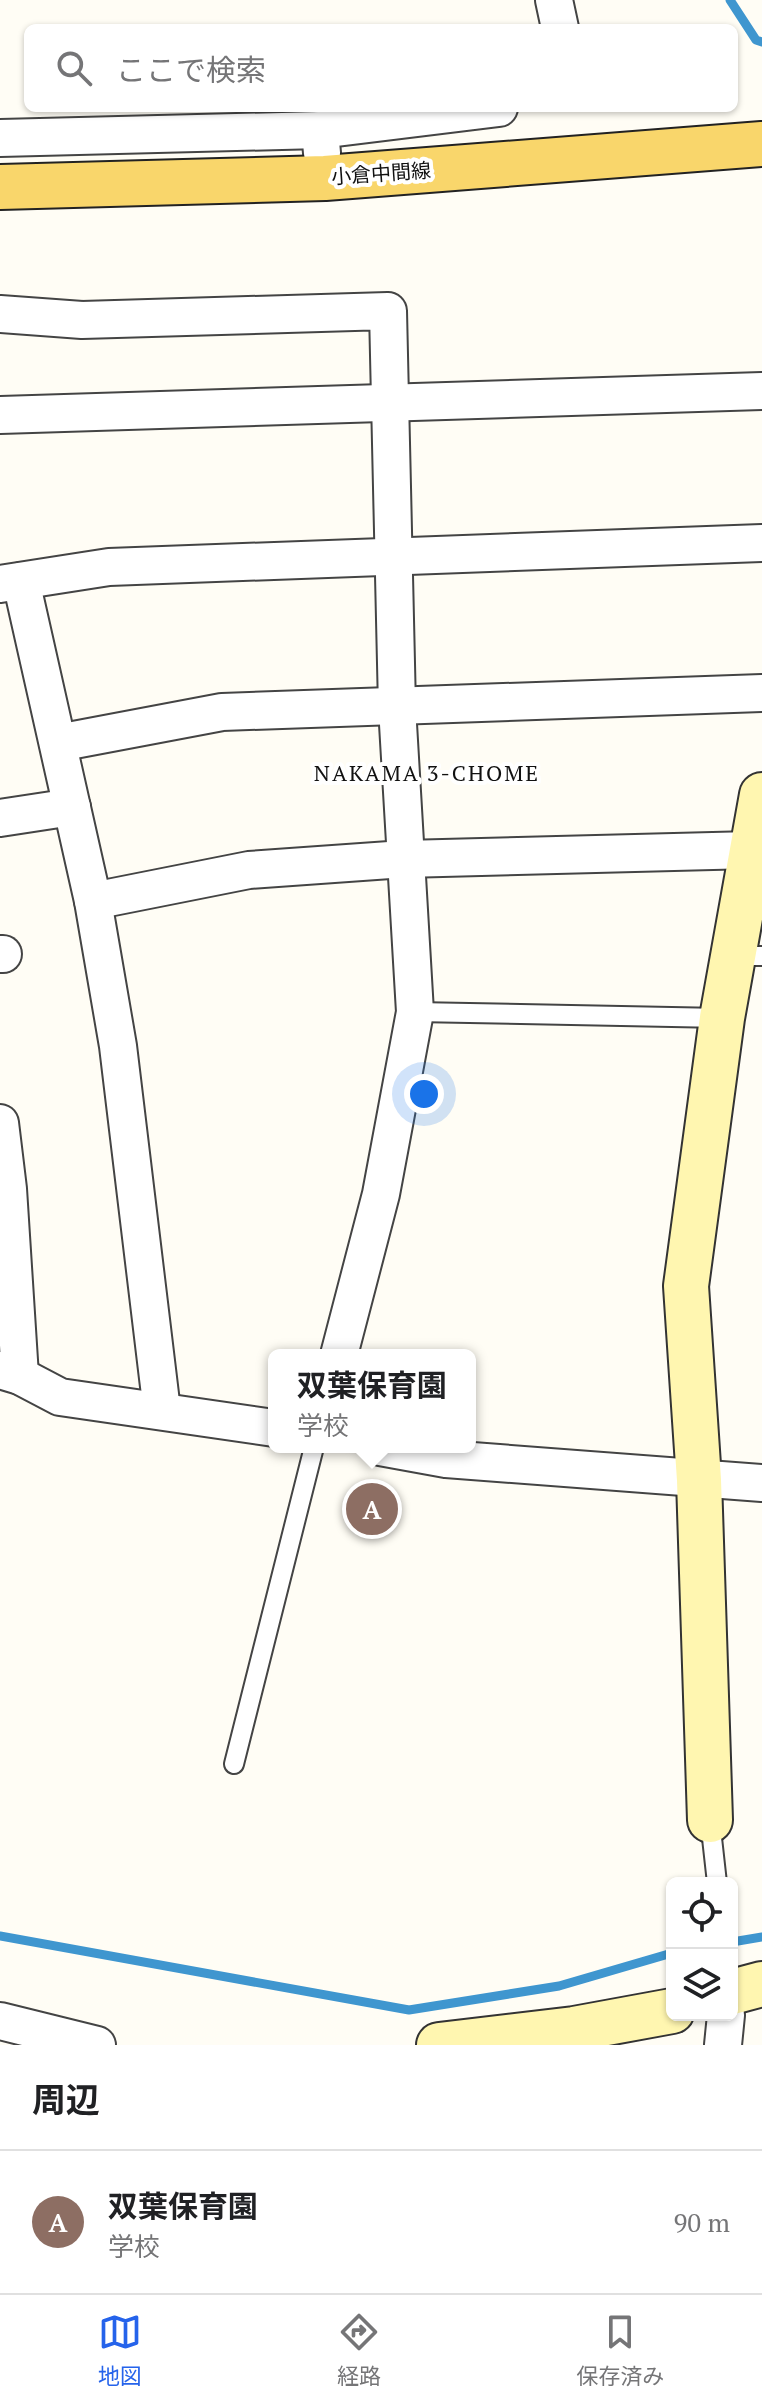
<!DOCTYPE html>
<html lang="ja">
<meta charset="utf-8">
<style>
:root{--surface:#fff;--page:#f2f2f2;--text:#202124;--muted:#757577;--line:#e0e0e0;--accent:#2563eb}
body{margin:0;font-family:"PT Serif","Noto Sans JP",serif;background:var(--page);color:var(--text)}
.controls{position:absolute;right:24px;bottom:24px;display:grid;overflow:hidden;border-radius:12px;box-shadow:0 2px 6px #0004}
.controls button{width:72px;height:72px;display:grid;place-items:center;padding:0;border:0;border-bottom:2px solid var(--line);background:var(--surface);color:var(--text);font:40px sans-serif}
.you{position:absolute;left:424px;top:1094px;width:28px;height:28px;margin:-20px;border:6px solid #fff;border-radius:50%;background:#1a73e8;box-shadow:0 0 0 12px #1a73e833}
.badge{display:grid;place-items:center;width:52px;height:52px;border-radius:50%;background:var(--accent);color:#fff;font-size:26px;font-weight:700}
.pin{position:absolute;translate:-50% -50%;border:4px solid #fff;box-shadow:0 2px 8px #0006}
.popup{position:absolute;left:268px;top:1349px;width:208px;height:104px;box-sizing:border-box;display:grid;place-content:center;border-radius:12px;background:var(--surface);filter:drop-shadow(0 2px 6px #0005);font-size:26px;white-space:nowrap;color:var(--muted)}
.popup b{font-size:30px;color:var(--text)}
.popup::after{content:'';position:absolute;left:50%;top:100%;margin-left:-16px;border:16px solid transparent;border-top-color:var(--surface)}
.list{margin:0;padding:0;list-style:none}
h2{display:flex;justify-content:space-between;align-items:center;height:104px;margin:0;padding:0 32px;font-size:34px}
h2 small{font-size:26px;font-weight:400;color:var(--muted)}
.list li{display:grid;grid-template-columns:52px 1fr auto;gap:24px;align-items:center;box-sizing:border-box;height:144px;padding:0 32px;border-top:2px solid var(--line)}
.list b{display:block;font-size:30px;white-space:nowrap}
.list p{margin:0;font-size:26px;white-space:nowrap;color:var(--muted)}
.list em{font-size:26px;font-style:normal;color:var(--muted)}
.icon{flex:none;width:44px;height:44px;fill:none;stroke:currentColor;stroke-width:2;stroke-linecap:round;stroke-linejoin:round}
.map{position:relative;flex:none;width:762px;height:2045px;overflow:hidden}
.search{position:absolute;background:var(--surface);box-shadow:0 2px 6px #0004;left:24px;right:24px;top:24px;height:88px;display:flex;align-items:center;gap:20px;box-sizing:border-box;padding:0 28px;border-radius:12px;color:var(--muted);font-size:30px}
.sheet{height:248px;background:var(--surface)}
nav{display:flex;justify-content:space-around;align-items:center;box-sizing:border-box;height:112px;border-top:2px solid var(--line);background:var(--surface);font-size:22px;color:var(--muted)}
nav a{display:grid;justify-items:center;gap:4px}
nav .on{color:var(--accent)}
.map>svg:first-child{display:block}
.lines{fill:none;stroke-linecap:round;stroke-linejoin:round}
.stream{stroke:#3f96cf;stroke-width:9}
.lane-casing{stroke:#444;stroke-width:22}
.street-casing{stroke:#444;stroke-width:40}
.secondary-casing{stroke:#333;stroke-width:48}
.primary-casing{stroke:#222;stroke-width:48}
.lane{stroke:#fff;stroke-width:18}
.street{stroke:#fff;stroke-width:36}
.secondary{stroke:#fff6b0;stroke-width:44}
.primary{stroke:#f9d66b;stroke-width:44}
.labels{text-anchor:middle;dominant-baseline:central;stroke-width:8;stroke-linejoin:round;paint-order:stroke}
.street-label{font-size:20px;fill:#111;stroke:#fff}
.neighbourhood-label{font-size:22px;letter-spacing:2px;fill:#111;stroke:#fff}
</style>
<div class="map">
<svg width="762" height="2045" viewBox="0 0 762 2045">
<rect width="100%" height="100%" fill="#fffdf5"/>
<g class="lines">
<!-- stream -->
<g class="stream">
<polyline points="730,0 756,40 762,42"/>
<polyline points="0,1936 409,2010 559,1986 672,1953"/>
<polyline points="732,1942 762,1937"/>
</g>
<!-- lane casing -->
<g class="lane-casing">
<g id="lane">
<polyline points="733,956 762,956"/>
<polyline points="415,1012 722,1018"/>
<polyline points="234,1764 314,1447"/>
<polyline points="710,1820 717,1883"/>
</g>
</g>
<!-- street casing -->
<g class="street-casing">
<g id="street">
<polyline points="554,0 560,28"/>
<polyline points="0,138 320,130"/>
<polyline points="322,153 320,130 499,108"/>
<polyline points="0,314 82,320 388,311 397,707 415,1012 381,1194 339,1355"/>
<polyline points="0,415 762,391"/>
<polyline points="21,581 93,901 118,1046 162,1411"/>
<polyline points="0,584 109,567 762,543"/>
<polyline points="58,743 222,712 762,693"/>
<polyline points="0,818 72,807"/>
<polyline points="93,901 249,870 404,859 752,850"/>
<polyline points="0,954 3,954"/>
<polyline points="0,1123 8,1189 20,1376"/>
<polyline points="0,1370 20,1376 60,1397 274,1428"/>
<polyline points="380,1447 446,1459 762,1483"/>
<polyline points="0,2021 97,2045"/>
<polyline points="723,2045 726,2015"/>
</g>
</g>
<!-- secondary casing -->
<g class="secondary-casing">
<g id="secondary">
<polyline points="710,1820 699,1480 686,1286 722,1018 762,795"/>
<polyline points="732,1992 762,1984"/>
<polyline points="439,2045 574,2029 672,2011"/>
</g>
</g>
<!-- primary casing -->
<g class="primary-casing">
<polyline id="primary" points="0,187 325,178 762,144"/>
</g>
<!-- lane -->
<use href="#lane" class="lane"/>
<!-- street -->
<use href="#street" class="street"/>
<!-- secondary -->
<use href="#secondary" class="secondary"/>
<!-- primary -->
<use href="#primary" class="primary"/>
</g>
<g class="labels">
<!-- street labels -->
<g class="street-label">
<text transform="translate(381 173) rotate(-4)">小倉中間線</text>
</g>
<!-- neighbourhood labels -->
<g class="neighbourhood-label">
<text x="427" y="772">NAKAMA 3-CHOME</text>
</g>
</g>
</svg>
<div class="controls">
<button><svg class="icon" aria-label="locate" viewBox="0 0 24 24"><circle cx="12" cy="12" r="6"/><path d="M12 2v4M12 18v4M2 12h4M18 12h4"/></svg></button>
<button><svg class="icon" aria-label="layers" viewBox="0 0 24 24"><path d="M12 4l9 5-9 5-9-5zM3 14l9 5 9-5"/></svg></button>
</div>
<div class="you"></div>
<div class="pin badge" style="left:372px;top:1509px;background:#8d6e63">A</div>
<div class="popup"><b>双葉保育園</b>学校</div>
<div class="search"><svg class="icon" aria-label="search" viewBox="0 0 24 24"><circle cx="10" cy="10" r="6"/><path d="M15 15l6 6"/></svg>ここで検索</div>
</div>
<section class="sheet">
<h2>周辺<small></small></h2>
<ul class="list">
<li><span class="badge" style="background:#8d6e63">A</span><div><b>双葉保育園</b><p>学校</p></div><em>90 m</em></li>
</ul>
</section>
<nav>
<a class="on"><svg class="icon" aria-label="map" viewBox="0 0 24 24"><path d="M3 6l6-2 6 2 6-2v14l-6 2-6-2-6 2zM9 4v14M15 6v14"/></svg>地図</a>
<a><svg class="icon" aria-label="directions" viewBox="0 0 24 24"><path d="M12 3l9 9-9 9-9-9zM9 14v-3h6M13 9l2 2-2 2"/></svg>経路</a>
<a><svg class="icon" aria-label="saved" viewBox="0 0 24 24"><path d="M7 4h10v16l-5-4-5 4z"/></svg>保存済み</a>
</nav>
